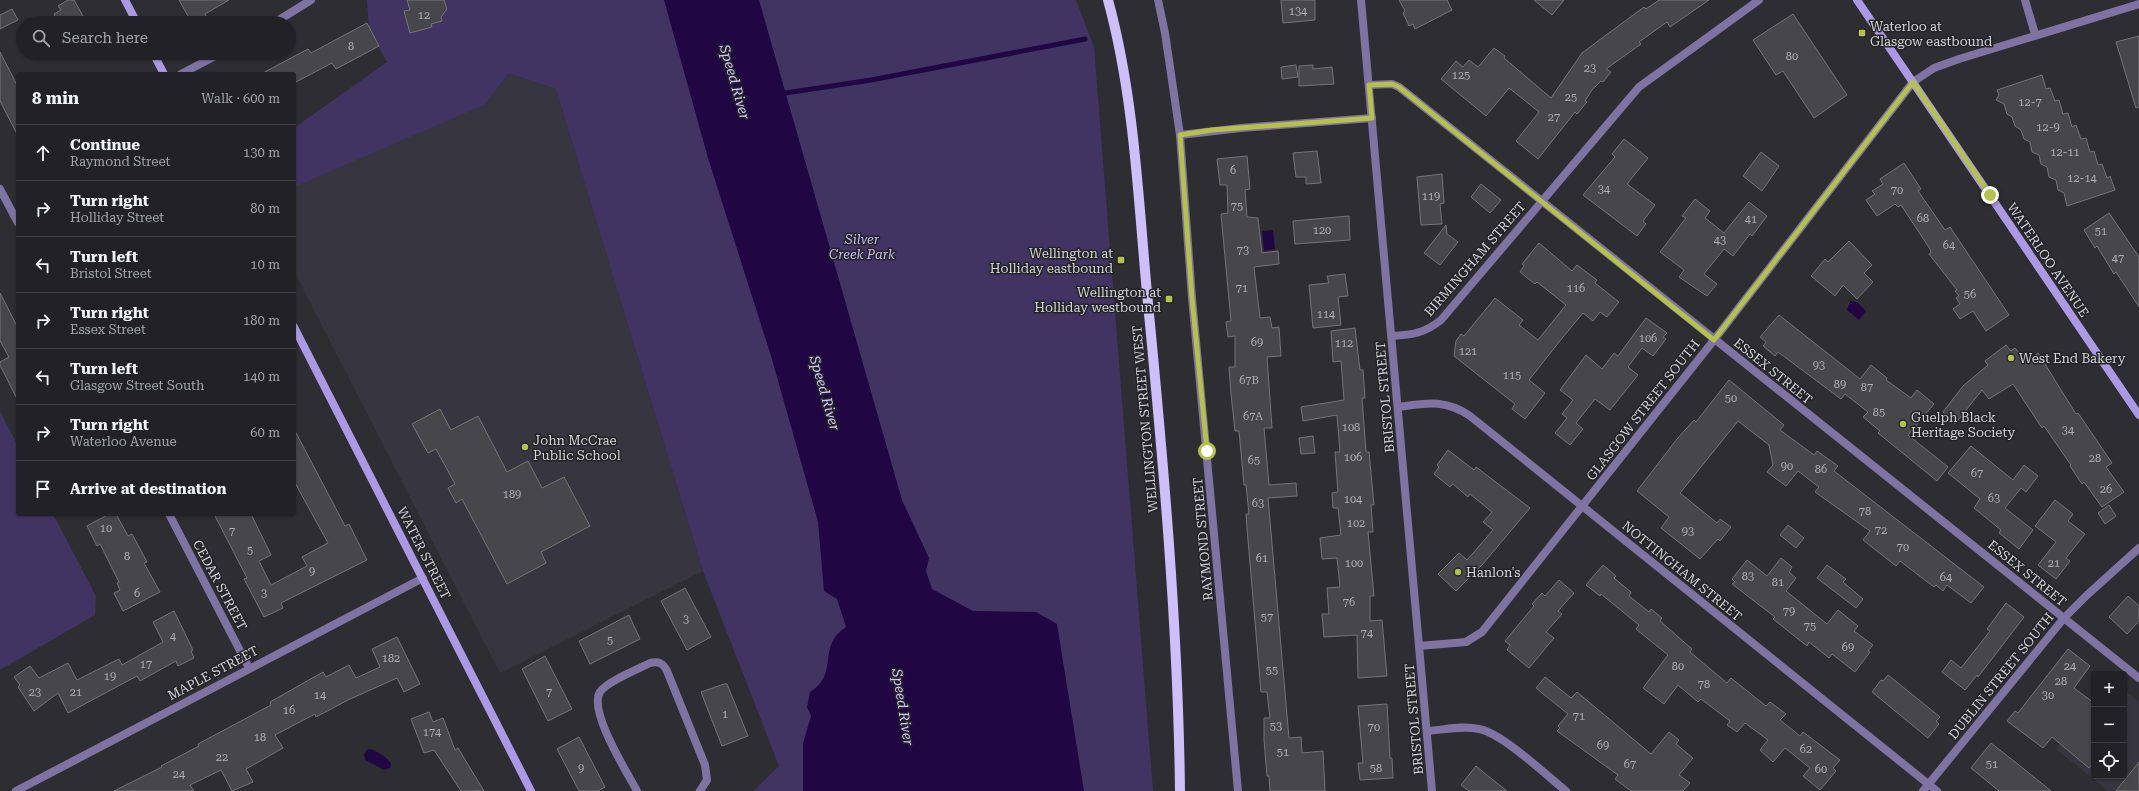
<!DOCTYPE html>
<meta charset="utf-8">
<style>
:root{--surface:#222226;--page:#2e2f32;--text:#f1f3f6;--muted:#a2a4a7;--line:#3f3f43}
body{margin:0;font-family:"Roboto Serif",serif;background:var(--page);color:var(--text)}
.controls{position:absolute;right:12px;bottom:12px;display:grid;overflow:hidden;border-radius:4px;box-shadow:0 1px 3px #0004}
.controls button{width:36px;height:36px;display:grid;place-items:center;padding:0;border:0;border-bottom:1px solid var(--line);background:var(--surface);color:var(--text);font:20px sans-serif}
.stop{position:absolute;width:12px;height:12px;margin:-9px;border:3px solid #b4c24a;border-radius:50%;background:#fff}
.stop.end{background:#b4c24a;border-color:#fff;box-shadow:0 1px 4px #0008}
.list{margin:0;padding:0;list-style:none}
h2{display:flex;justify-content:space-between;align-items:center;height:52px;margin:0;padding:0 16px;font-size:17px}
h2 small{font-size:13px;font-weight:400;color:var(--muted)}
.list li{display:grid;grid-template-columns:26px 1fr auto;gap:12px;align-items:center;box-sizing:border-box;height:56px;padding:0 16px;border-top:1px solid var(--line)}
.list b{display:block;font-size:15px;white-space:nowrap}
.list p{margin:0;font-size:13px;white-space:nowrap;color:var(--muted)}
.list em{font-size:13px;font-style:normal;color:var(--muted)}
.icon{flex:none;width:22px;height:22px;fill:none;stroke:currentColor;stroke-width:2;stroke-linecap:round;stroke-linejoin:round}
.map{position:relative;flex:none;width:2139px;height:791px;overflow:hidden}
.search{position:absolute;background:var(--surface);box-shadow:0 1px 3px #0004;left:16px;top:16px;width:280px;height:44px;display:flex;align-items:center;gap:10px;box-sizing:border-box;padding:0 14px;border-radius:22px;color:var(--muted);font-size:15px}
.panel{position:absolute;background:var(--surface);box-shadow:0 1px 3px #0004;left:16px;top:72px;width:280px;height:444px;border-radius:4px}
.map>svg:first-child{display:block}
.built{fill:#37353f}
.green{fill:#413463}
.water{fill:#200743}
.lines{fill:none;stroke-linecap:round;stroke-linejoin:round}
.stream{stroke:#200743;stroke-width:5}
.building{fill:#47464b;stroke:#757479}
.street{stroke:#7e73a2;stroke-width:8}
.secondary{stroke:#ac99e5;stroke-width:8}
.primary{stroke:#ccbffa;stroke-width:10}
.route{stroke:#b4c24a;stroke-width:5}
.poi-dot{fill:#b4c24a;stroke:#242428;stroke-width:1.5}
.labels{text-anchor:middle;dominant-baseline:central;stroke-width:3;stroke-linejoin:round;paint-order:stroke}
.number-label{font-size:11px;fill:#b0afb2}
.poi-label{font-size:13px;fill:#d3d2d5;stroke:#242428;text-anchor:start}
.park-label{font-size:13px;font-style:italic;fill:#cabcf5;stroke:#242428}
.street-label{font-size:13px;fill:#d3d2d5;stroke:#242428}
.water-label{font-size:14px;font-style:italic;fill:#d1c4fd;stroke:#242428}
</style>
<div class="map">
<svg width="2139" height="791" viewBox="0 0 2139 791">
<rect width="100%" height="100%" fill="#2e2d32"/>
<!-- built -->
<g class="built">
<polygon points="543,46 703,571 500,673 294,271 294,149"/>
<polygon points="2124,690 2139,702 2139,791 2108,791 2056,749 2094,702 2094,776 2124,776"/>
</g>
<!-- green -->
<g class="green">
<polygon points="367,0 1076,0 1094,47 1153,791 753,791 779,766 703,571 556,89 509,73 484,105 294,187 294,128 387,62 369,29"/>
<polygon points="0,411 18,446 18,514 53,514 96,596 95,615 0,670"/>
</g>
<!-- water -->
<g class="water">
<path d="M664 0H759L902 500 929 558 926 571 932 589 973 611 1036 612 1057 624 1084 791H803V743L811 716 807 707 810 692C840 674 816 646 846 627L837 599 824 591 818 522 771 356 708 158Z"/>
<polygon points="1273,230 1275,249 1264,251 1262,231"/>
<polygon points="1850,301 1857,302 1866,311 1859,320 1847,310"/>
<path d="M368 749C375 749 388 758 391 764L390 768 384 770 365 760 364 754Z"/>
</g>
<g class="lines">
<!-- stream -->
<polyline class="stream" points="779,94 871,80 1085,39"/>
</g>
<!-- building -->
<g class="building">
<polygon points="68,0 74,0 87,23 59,23 54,14 61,10 58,6"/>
<polygon points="179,0 229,0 205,14 208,19 201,23 192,23"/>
<polygon points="407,0 444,0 447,9 441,17 442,21 431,24 432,27 410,33 404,11 410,10"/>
<polygon points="1281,0 1315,0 1315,20 1283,23"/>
<polygon points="1399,0 1447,0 1452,10 1415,29 1413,24 1409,26 1403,13 1405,11"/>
<polygon points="1534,0 1564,0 1552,15"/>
<polygon points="1659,0 1709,0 1670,27 1667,22 1639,42 1641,44 1606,69 1611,72 1603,82 1601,81 1592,90 1585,101 1587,102 1577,114 1575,112 1538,159 1516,141 1539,112 1518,95 1509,88 1486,116 1441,79 1456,61 1463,67 1469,60 1478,67 1494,48 1505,56 1504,58 1551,98 1582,53 1644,7 1646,9"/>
<polygon points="12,9 18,20 0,29 0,15"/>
<polygon points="1793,14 1847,95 1814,118 1783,71 1776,75 1753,40"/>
<polygon points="367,23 379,46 336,69 332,63 294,83 294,74 261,74 308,49 311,53"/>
<polygon points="2139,36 2139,107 2136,108 2116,42"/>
<polygon points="0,52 18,87 18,136 0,101"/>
<polygon points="1296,65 1298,77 1282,79 1281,67"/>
<polygon points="1313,65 1313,69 1332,67 1334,84 1299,86 1299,66"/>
<polygon points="2042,75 2046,89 2050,88 2055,101 2059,100 2063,114 2068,113 2072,127 2076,125 2081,139 2086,138 2090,152 2094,151 2098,165 2102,164 2107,178 2110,176 2115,190 2067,206 2064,193 2058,190 2056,180 2049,177 2047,167 2041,164 2039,155 2032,152 2030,142 2024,139 2021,130 2015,126 2012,117 2007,114 2004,104 1996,100 1999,95 1997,90"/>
<polygon points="1624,139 1648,158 1627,184 1655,205 1643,221 1646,224 1637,236 1583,195 1615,157 1612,154"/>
<polygon points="1317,151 1321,183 1306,184 1306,177 1296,177 1293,153"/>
<polygon points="1761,152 1779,166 1762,191 1743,176"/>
<polygon points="1247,156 1250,189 1245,190 1247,217 1258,218 1262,253 1278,251 1279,264 1254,267 1260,318 1270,317 1272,328 1279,327 1281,356 1267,357 1272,428 1264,428 1269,485 1296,483 1297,496 1268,498 1289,738 1301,737 1302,753 1323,751 1325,791 1270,791 1269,776 1267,776 1264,740 1264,718 1270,718 1267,692 1261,692 1247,528 1246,514 1249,514 1246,485 1244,485 1239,431 1235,431 1231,394 1229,367 1235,367 1235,336 1228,337 1226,322 1231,321 1221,214 1228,213 1227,185 1220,185 1217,159"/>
<polygon points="1904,163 1921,189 1918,191 1945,230 1950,227 2009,315 1986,331 1973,311 1960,319 1953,309 1960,304 1956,298 1959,296 1955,291 1957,290 1929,254 1931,253 1930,249 1901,205 1898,207 1895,204 1877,216 1866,200 1875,194 1872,191 1883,184 1880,179"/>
<polygon points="1442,174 1444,203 1440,204 1442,224 1421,225 1417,177"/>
<polygon points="1481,184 1501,200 1490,213 1471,197"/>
<polygon points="1695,199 1710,211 1705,218 1724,233 1749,202 1767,216 1752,236 1750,234 1733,256 1724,249 1704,274 1717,284 1707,296 1679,277 1684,270 1660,252 1686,218 1682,216"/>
<polygon points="2109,213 2139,257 2139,307 2116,272 2114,274 2097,246 2095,248 2084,230"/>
<polygon points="1349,216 1350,240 1295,244 1293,221"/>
<polygon points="1446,225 1447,234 1458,242 1440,265 1424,253"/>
<polygon points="1849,241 1872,265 1864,273 1873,282 1857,299 1843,285 1835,296 1811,276 1825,259 1828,262"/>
<polygon points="1539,243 1572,271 1577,265 1597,280 1595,283 1619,302 1607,317 1600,312 1593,321 1583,313 1563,337 1529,380 1545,393 1525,419 1512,409 1515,404 1454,356 1456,341 1461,334 1464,336 1495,298 1523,320 1519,325 1538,340 1566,305 1537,282 1535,284 1520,272 1524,266 1522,264"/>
<polygon points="1345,274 1348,296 1338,297 1341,325 1313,328 1309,285 1329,283 1327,276"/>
<polygon points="0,293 18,328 18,401 0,365 0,362 9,357 0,341"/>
<polygon points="1779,315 1860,379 1871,365 1887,378 1886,380 1911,398 1917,390 1934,404 1908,435 1948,467 1937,481 1878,433 1880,431 1863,417 1868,412 1845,394 1841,399 1778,352 1775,356 1763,346 1766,342 1760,337"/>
<polygon points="1646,318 1667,333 1663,337 1666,339 1653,356 1642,348 1628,367 1638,375 1610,410 1595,399 1576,423 1583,429 1570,445 1555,433 1567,418 1562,414 1573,400 1560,390 1586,355 1602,369 1614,353 1618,356"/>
<polygon points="1355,328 1360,370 1363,370 1365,398 1362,398 1366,452 1369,452 1374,505 1371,505 1373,532 1368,532 1374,596 1370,596 1370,621 1382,620 1387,676 1358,678 1357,635 1324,637 1322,614 1329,614 1327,588 1340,587 1337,558 1322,559 1320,538 1341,535 1338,508 1333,508 1332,493 1338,492 1335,452 1340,452 1337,415 1303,421 1301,407 1344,400 1341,361 1333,362 1331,331"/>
<polygon points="2006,345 2011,351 2015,348 2026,362 2038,353 2076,414 2078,413 2112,463 2106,467 2124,492 2102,507 2084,482 2082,484 2070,466 2071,465 2044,426 2042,428 2013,384 1989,399 1982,390 1955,424 1943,412 1963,386 1988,365 1985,361"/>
<polygon points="1729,380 1784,425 1780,430 1814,455 1817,451 1838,466 1834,471 1984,587 1971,603 1947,585 1943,591 1936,585 1934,587 1900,561 1896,566 1863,540 1870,531 1815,492 1819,487 1798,471 1786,486 1767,472 1773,465 1769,445 1738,421 1680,493 1717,523 1720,519 1731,527 1720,541 1718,539 1700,559 1661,528 1669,517 1637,491 1677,439 1694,420 1696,422"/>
<polygon points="440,409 451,430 478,416 507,472 528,461 542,488 564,477 590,526 541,552 546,563 507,584 462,499 456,503 448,488 455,484 436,449 428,453 412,424"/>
<polygon points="294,429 345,526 349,524 367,560 281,603 283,608 264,617 244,579 247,578 214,514 251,514 271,555 259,561 271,585 307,566 302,557 328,543 294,481"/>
<polygon points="1313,436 1315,453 1301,454 1299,438"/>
<polygon points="1971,446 2013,480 2024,465 2038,476 2026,492 2021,488 2005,508 2033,530 2019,549 1999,533 2001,530 1974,508 1980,499 1948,473"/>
<polygon points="1448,450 1474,470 1476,467 1530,508 1482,565 1456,591 1438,574 1459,553 1467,560 1493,530 1483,522 1492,512 1470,494 1468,497 1453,484 1450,487 1434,474 1439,467 1437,465"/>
<polygon points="2055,500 2073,514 2068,521 2085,534 2066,558 2070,561 2056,579 2038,565 2056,542 2035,526"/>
<polygon points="2109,505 2116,516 2105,524 2098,513"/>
<polygon points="109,514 116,514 128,536 132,534 147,562 144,563 160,592 123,611 114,593 120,590 117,583 119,582 100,544 97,546 87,526"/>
<polygon points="1788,525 1804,538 1796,548 1780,535"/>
<polygon points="1781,558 1792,567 1789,572 1796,578 1786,591 1827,624 1838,610 1858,626 1854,631 1873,645 1868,651 1870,652 1855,672 1832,654 1829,658 1809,642 1807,646 1773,619 1775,617 1732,584 1735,582 1732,579 1747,560 1767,576"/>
<polygon points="1603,565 1616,576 1614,578 1631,592 1629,596 1649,612 1651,609 1662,618 1660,621 1692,649 1690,652 1727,683 1731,678 1766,706 1770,702 1786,714 1780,720 1800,736 1803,732 1840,760 1833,768 1836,771 1820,790 1803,776 1810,768 1785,748 1773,762 1760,750 1768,740 1745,723 1737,732 1727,725 1730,721 1701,699 1698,702 1678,685 1664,704 1643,688 1668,655 1636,629 1639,625 1601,594 1600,596 1586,585"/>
<polygon points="1827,565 1846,579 1843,582 1863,599 1856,608 1817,578"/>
<polygon points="1559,580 1574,593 1558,611 1562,614 1546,632 1554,638 1529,668 1507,650 1510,645 1505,641 1534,606 1532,604 1542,593 1545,596"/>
<polygon points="685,588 711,637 687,650 661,601"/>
<polygon points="2128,596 2139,606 2139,621 2127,634 2109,617"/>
<polygon points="2006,603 2024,617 1978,677 1977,675 1965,690 1942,672 1951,660 1961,668 1990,631 1987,629"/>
<polygon points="174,611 193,650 191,651 194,658 178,666 176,661 140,681 137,676 68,713 58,693 34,711 18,687 20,685 14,677 30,666 39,678 68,663 77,680 119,659 122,665 163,642 153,622"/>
<polygon points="629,615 640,639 590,664 579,641"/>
<polygon points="397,637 420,684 404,692 397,678 348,700 316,717 315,714 275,735 283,748 246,769 253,782 232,791 221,770 190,785 194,791 114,791 162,767 161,766 199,746 198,744 271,705 270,702 323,672 326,677 349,665 356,678 380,667 372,649"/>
<polygon points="2068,649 2090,666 2074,688 2094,703 2094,762 2089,768 2052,737 2043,748 2007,721 2015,711 2018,713"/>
<polygon points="545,656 572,709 548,721 522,669"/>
<polygon points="1888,675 1940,717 1936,721 1939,724 1928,738 1872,692 1881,680 1883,681"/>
<polygon points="1545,677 1571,698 1577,692 1651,754 1669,732 1679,740 1676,744 1693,758 1679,775 1690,783 1683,791 1631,791 1615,779 1618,775 1557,731 1560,728 1558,726 1568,714 1536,688"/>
<polygon points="724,684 727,684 748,736 722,746 701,692"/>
<polygon points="1387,704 1390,758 1392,758 1393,778 1360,780 1358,763 1363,763 1358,706"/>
<polygon points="429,712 433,722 443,718 455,750 458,748 484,791 461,791 434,750 424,753 411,719"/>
<polygon points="579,737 605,787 598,791 579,791 557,749"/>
<polygon points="1991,743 2024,769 2051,791 1999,791 1971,768"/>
<polygon points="2139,762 2139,791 2116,791"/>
<polygon points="1476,766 1483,772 1507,791 1469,791 1461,785"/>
</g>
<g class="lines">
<!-- street -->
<g class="street">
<polyline points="1158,0 1165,33 1180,135 1192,298 1238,791"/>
<polyline points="1361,0 1432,791"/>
<polyline points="2025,0 2035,34"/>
<polyline points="274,23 311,0"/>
<polyline points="181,74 221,53"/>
<polyline points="1369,85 1392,84 1399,87 2139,678"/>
<polyline points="1180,135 1241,128 1372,118"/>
<polyline points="0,189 18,223"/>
<path d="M1392 336C1412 335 1425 333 1441 320L1639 87 1759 0"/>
<path d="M1398 407C1427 403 1445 399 1470 416L1937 791"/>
<polyline points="169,514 249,668"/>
<polyline points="1419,646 1466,642 1482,632 1714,340 1913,82 1934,68 1959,59 2139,4"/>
<path d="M1427 731C1444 730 1462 725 1479 729 1502 733 1546 775 1566 791"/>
<polyline points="16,791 423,578"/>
<path d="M637 791C627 772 588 711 600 692 606 682 638 669 650 663 659 661 663 663 667 671L705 765 707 780 700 791"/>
<polyline points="1923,791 2064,618 2086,596 2139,548"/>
</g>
<!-- secondary -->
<g class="secondary">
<polyline points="125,0 137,23"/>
<polyline points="1857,0 2139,415"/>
<polyline points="153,53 164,74"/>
<polyline points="294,327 531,791"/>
</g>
<!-- primary -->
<path class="primary" d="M1108 0C1134 95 1138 195 1147 293 1163 458 1178 624 1180 791"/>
</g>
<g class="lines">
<!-- route -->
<polyline class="route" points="1207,451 1192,298 1180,135 1212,130 1372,118 1369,85 1392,84 1399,87 1714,340 1913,82 1990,195"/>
</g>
<!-- markers -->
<g class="poi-dot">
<rect x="1858" y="29" width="8" height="8" rx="2"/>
<rect x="1117" y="256" width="8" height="8" rx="2"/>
<rect x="1165" y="295" width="8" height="8" rx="2"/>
<circle cx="2011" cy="358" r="4"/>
<circle cx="1903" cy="424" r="4"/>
<circle cx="525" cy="447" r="4"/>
<circle cx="1458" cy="572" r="4"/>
</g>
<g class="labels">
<!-- number labels -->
<g class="number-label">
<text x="1298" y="11">134</text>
<text x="424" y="15">12</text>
<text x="351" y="46">8</text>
<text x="1792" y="56">80</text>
<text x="1590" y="68">23</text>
<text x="1461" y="75">125</text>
<text x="1571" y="97">25</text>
<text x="2030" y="102">12-7</text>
<text x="1554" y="117">27</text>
<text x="2048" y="127">12-9</text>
<text x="2065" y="152">12-11</text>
<text x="1233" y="170">6</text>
<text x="2082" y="178">12-14</text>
<text x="1604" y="189">34</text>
<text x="1897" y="190">70</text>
<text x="1431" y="196">119</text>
<text x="1237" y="206">75</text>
<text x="1923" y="218">68</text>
<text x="1751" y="219">41</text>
<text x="1322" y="230">120</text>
<text x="2101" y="231">51</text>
<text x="1720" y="240">43</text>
<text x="1949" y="245">64</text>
<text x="1243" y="250">73</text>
<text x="2118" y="258">47</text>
<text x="1242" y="288">71</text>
<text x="1576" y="288">116</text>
<text x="1970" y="294">56</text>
<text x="1326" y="314">114</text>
<text x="1648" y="338">106</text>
<text x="1257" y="342">69</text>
<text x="1344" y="343">112</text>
<text x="1468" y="351">121</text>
<text x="1819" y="365">93</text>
<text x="1512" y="375">115</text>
<text x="1249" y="380">67B</text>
<text x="1840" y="384">89</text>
<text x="1867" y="387">87</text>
<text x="1731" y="398">50</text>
<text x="1879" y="412">85</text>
<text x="1253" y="416">67A</text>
<text x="1351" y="427">108</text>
<text x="2068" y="430">34</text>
<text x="1353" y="457">106</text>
<text x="2095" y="458">28</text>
<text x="1254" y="460">65</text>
<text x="1787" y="466">90</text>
<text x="1821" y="469">86</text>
<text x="1977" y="473">67</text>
<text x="2106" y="489">26</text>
<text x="512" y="494">189</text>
<text x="1994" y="498">63</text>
<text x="1353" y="499">104</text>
<text x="1258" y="503">63</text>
<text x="1865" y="511">78</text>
<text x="1356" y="523">102</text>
<text x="106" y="528">10</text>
<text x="1881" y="530">72</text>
<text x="232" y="531">7</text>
<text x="1688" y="531">93</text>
<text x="1903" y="547">70</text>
<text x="250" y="550">5</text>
<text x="127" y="556">8</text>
<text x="1262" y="558">61</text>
<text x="1354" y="563">100</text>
<text x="2054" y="563">21</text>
<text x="312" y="571">9</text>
<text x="1748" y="576">83</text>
<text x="1946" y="577">64</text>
<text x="1778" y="582">81</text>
<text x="137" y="593">6</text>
<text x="264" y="593">3</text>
<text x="1349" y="602">76</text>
<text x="1789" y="611">79</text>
<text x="1267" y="617">57</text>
<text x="686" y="619">3</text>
<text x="1810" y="626">75</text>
<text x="1367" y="633">74</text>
<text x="173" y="636">4</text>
<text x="610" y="640">5</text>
<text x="1848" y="647">69</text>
<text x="391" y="658">182</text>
<text x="146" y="664">17</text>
<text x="1678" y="666">80</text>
<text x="2070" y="666">24</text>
<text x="1272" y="670">55</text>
<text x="110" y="676">19</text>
<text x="2061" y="681">28</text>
<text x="1704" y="684">78</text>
<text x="35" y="692">23</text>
<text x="76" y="692">21</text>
<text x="549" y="692">7</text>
<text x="320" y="695">14</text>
<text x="2048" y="695">30</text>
<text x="289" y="710">16</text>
<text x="725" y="714">1</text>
<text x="1579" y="716">71</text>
<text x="1276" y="726">53</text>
<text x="1374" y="727">70</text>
<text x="432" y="732">174</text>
<text x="260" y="737">18</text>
<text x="1603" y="745">69</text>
<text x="1806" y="749">62</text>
<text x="1283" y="752">51</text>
<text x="222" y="757">22</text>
<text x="1630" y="764">67</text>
<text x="1992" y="764">51</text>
<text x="581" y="768">9</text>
<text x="1376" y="768">58</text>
<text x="1821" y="769">60</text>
<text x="179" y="774">24</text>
</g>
<!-- poi labels -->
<g class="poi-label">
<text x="1870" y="26">Waterloo at<tspan x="1870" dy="15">Glasgow eastbound</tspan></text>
<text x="1113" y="253" text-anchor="end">Wellington at<tspan x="1113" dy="15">Holliday eastbound</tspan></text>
<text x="1161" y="292" text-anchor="end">Wellington at<tspan x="1161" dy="15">Holliday westbound</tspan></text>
<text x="2019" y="358">West End Bakery</text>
<text x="1911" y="417">Guelph Black<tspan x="1911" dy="15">Heritage Society</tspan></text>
<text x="533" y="440">John McCrae<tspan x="533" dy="15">Public School</tspan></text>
<text x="1466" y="572">Hanlon's</text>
</g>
<!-- park labels -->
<g class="park-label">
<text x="862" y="239">Silver<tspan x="862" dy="15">Creek Park</tspan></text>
</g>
<!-- street labels -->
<g class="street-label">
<text transform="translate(1475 259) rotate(-49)">BIRMINGHAM STREET</text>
<text transform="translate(2048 260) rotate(56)">WATERLOO AVENUE</text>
<text transform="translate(1773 371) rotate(39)">ESSEX STREET</text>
<text transform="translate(1385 397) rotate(-95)">BRISTOL STREET</text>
<text transform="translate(1643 410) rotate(-52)">GLASGOW STREET SOUTH</text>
<text transform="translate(1145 419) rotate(-95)">WELLINGTON STREET WEST</text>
<text transform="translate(1203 539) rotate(-95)">RAYMOND STREET</text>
<text transform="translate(424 553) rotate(63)">WATER STREET</text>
<text transform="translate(1682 571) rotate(39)">NOTTINGHAM STREET</text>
<text transform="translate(2027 573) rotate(39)">ESSEX STREET</text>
<text transform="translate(220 585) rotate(62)">CEDAR STREET</text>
<text transform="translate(213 673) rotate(-28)">MAPLE STREET</text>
<text transform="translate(2001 676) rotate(-51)">DUBLIN STREET SOUTH</text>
<text transform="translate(1414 719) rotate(-95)">BRISTOL STREET</text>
</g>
<!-- water labels -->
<g class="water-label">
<text transform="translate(735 82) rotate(74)">Speed River</text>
<text transform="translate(825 393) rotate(74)">Speed River</text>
<text transform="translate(903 707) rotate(81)">Speed River</text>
</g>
</g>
</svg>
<div class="controls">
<button>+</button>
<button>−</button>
<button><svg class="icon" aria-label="locate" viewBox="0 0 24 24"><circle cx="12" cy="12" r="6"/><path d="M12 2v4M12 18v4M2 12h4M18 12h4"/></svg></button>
</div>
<div class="stop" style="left:1207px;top:451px"></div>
<div class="stop end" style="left:1990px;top:195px"></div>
<div class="search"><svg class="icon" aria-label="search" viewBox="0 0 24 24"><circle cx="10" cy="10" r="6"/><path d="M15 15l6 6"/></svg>Search here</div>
<section class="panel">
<h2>8 min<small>Walk · 600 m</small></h2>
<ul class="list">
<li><svg class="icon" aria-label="ahead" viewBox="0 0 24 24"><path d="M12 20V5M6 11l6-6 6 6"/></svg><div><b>Continue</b><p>Raymond Street</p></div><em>130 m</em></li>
<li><svg class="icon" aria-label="right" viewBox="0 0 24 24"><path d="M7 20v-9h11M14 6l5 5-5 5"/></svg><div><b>Turn right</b><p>Holliday Street</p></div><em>80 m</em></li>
<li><svg class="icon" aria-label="left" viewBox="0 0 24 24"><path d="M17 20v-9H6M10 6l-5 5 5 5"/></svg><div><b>Turn left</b><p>Bristol Street</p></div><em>10 m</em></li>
<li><svg class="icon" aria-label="right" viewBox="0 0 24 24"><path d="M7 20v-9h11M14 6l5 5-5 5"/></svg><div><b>Turn right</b><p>Essex Street</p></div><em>180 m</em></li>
<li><svg class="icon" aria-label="left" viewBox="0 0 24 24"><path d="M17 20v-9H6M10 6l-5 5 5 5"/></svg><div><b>Turn left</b><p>Glasgow Street South</p></div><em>140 m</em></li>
<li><svg class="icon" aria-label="right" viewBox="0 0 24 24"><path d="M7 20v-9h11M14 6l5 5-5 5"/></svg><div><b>Turn right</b><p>Waterloo Avenue</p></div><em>60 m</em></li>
<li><svg class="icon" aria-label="arrive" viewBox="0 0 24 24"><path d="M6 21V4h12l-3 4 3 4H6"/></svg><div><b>Arrive at destination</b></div></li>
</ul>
</section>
</div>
